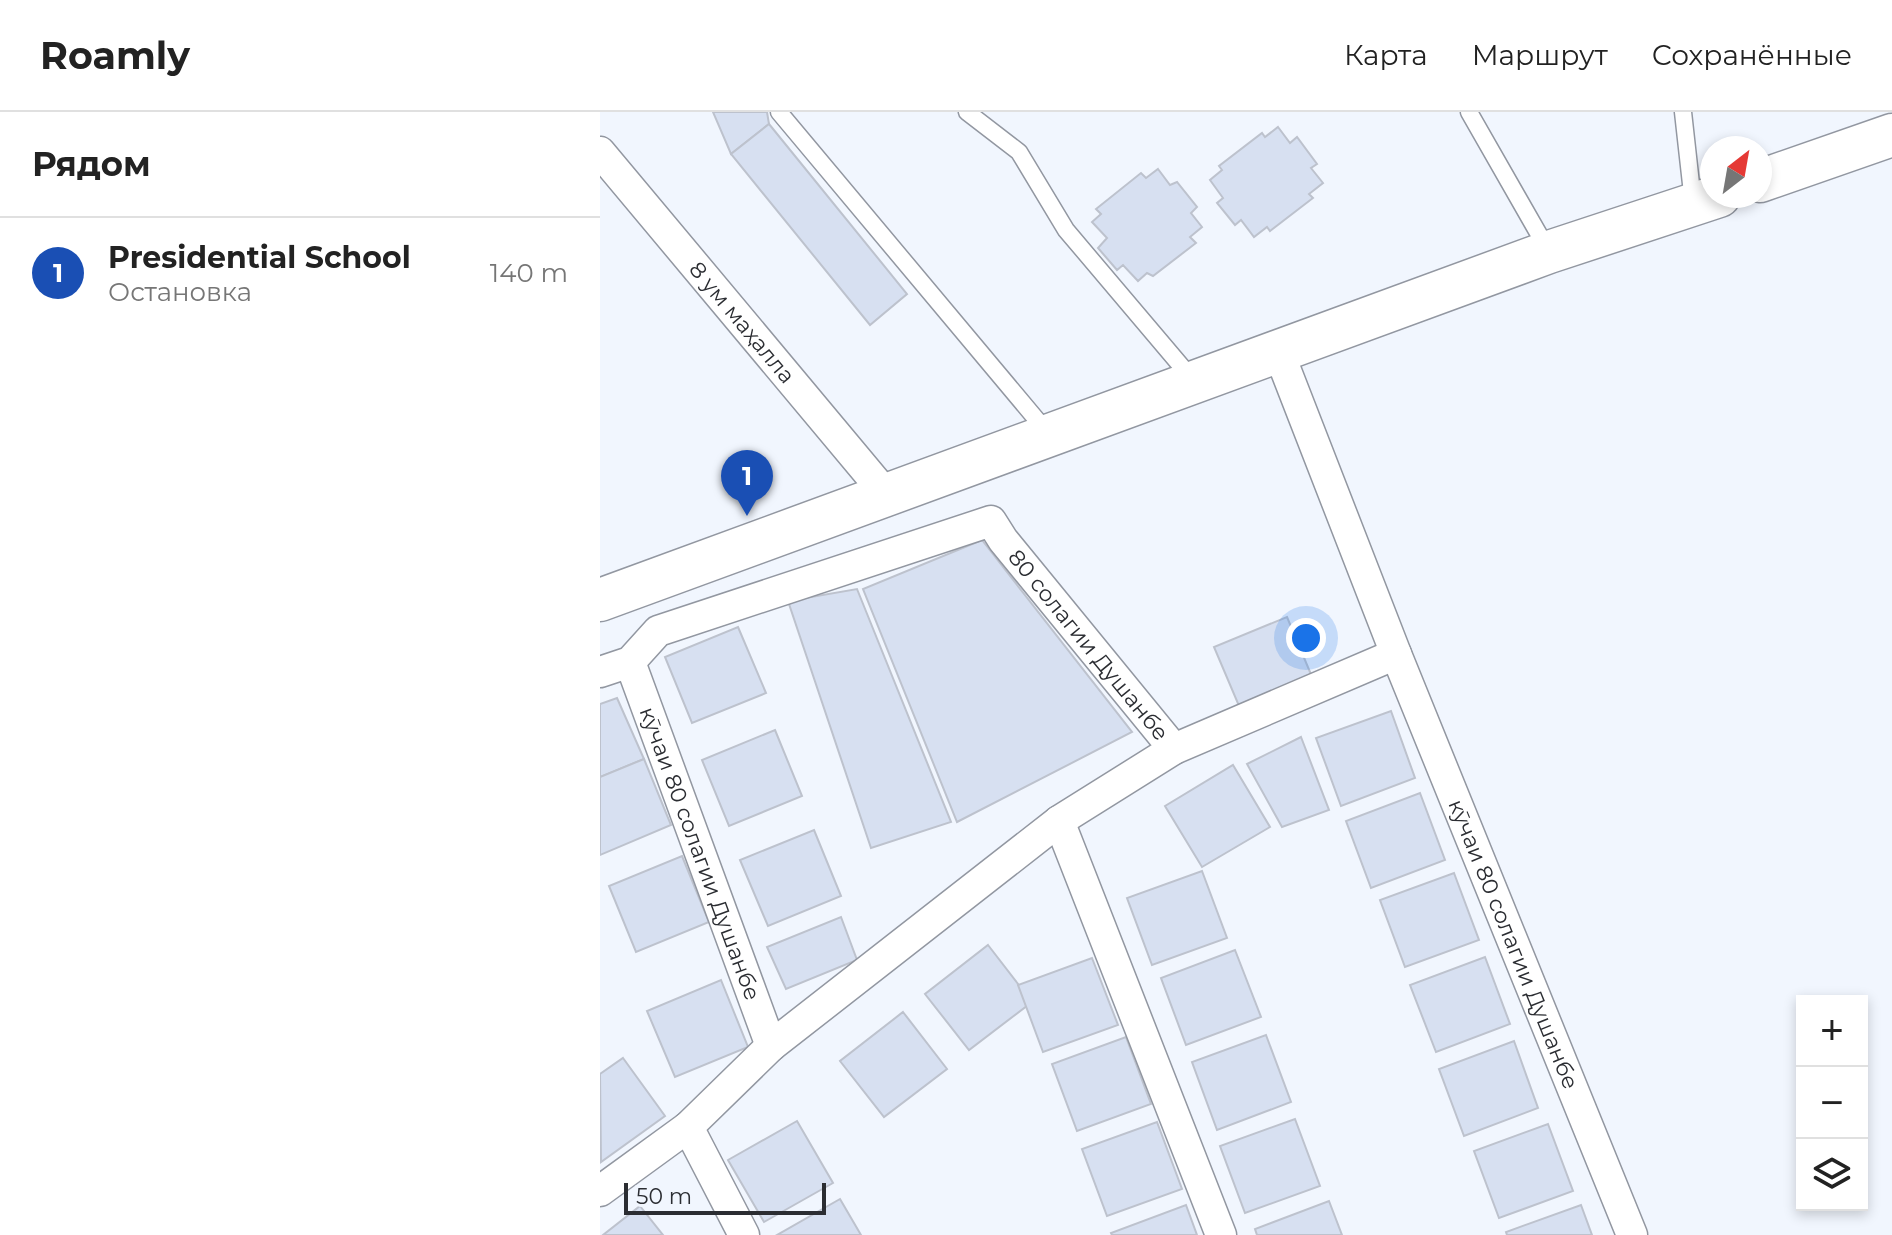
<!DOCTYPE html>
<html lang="ru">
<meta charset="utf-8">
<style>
:root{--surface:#fff;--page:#f6f6f6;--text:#222;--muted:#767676;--line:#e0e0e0;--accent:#2563eb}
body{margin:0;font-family:Montserrat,sans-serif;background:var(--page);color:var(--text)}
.controls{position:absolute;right:24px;bottom:24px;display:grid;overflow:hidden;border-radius:0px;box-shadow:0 4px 12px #0003}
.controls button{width:72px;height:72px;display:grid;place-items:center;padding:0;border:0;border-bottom:2px solid var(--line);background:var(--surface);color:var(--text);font:40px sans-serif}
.compass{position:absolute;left:1100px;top:24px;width:72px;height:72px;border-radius:50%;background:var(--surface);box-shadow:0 4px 12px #0003;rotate:31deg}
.scale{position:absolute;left:24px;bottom:20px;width:202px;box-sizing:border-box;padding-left:8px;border:4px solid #2b2d32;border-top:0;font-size:22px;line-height:28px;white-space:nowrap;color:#2b2d32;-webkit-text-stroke:6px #f1f6fe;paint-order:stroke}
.you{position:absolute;left:706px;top:526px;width:28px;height:28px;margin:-20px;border:6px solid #fff;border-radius:50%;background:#1a73e8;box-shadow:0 0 0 12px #1a73e833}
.badge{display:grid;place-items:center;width:52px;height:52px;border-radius:50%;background:var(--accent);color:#fff;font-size:26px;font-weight:700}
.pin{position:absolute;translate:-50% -66px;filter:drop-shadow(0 2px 4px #0008)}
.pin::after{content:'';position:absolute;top:42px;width:28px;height:24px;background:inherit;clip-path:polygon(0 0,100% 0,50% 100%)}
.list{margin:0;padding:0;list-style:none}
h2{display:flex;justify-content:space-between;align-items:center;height:104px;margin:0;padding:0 32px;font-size:34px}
h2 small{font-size:26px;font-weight:400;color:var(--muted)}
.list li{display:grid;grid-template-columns:52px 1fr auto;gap:24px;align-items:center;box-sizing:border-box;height:112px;padding:0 32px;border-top:2px solid var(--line)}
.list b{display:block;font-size:30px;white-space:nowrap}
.list p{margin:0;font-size:26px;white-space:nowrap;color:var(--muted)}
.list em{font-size:26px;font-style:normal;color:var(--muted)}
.icon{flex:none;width:44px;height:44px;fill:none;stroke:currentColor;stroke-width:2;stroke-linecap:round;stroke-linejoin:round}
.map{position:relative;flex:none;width:1292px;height:1123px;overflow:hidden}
header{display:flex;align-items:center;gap:48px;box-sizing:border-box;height:112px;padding:0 40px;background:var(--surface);border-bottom:2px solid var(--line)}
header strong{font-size:38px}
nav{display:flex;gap:44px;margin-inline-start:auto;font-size:28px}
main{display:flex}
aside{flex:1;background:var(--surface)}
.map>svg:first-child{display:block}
.building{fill:#d7e0f1;stroke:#bdc2cd;stroke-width:2}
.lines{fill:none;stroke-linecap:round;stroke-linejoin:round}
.service-casing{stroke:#9297a1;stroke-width:19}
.minor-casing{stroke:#9297a1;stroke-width:33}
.secondary-casing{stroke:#9297a1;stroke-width:45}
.service{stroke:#fff;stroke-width:16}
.minor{stroke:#fff;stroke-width:30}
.secondary{stroke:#fff;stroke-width:42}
.labels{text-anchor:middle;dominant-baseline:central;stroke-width:8;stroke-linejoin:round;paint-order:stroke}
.street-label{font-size:22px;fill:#2b2d32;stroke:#f1f6fe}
</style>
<header>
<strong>Roamly</strong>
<nav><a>Карта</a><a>Маршрут</a><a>Сохранённые</a></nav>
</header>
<main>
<aside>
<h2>Рядом<small></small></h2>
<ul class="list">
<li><span class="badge" style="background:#1a4fb4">1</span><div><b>Presidential School</b><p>Остановка</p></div><em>140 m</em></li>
</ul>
</aside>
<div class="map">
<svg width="1292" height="1123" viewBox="0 0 1292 1123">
<rect width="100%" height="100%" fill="#f1f6fe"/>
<!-- building -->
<g class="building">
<polygon points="113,0 167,0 169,12 131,42"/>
<polygon points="169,12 307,182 270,213 131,42"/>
<polygon points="678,15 690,31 697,25 717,52 711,56 723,71 709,82 713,86 670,119 667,115 654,125 641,108 635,113 617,91 623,86 610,68 622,58 619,54 662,21 665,25"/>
<polygon points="558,57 570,73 577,70 597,95 591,101 602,115 590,125 596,131 553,164 547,161 538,169 523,153 517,158 498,136 507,126 492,110 501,102 496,97 541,61 546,66"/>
<polygon points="382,428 532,620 357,710 263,477"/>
<polygon points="257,477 351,710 271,736 188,489"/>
<polygon points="687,505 715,572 642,601 614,535"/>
<polygon points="138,515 166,581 92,611 65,545"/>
<polygon points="17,586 44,647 0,665 0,592"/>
<polygon points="791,599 815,666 741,694 716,626"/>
<polygon points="175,618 202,684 129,714 102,648"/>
<polygon points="701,625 729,698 682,715 647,652"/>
<polygon points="44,647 71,713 0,743 0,665"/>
<polygon points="633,653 670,715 602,755 565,694"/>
<polygon points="820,681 845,748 771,776 746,709"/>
<polygon points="214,718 241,784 168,814 140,748"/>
<polygon points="82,744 109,810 36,840 9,774"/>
<polygon points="602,759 627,826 552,853 527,786"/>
<polygon points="854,761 879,828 805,855 780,788"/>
<polygon points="241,805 257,848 186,877 167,835"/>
<polygon points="388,833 432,890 369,938 325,882"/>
<polygon points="635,838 661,905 586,933 561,866"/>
<polygon points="885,845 910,912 836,940 810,873"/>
<polygon points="492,846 518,913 443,940 418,873"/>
<polygon points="121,868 148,935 75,965 47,899"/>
<polygon points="303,900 347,957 284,1005 240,949"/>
<polygon points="666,923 691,990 617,1018 592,950"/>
<polygon points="526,925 551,992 477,1019 452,952"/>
<polygon points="914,929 938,996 864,1024 839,957"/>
<polygon points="23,946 65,1004 1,1050 0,962"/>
<polygon points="695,1007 720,1074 645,1101 620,1034"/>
<polygon points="197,1009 233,1071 164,1110 128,1048"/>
<polygon points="557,1010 582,1077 507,1104 482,1037"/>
<polygon points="948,1012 973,1079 899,1106 874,1039"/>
<polygon points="240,1087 261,1123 177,1123"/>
<polygon points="729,1089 742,1123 657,1123 655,1117"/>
<polygon points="586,1093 597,1123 512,1123 511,1121"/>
<polygon points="981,1093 992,1123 907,1123 906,1120"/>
<polygon points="40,1094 63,1123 3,1123"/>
</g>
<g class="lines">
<!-- service casing -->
<g class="service-casing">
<g id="service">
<polyline points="179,0 447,320"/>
<polyline points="367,0 419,40 466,118 593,268"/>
<polyline points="869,0 949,140"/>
<polyline points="1083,0 1093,90"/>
</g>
</g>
<!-- minor casing -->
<g class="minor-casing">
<g id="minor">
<path id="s1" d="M0 40 285 381"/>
<path id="s2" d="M679 241 796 542 1032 1123"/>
<path id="s3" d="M30 550 171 934"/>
<path id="s4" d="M0 560 30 550 58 519 391 409 403 428 574 637"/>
<polyline points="459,709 621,1123"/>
<polyline points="88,1015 144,1123"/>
<polyline points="0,1079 88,1015 171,934 459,709 574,637 796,542"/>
</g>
</g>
<!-- secondary casing -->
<g class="secondary-casing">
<g id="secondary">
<polyline points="1160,69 1292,23"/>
<polyline points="0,488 949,140 1119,84"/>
</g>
</g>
<!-- service -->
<use href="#service" class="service"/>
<!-- minor -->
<use href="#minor" class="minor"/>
<!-- secondary -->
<use href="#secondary" class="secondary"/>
</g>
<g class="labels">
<!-- street labels -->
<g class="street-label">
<text stroke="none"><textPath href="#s1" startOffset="222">8 ум маҳалла</textPath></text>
<text stroke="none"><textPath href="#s4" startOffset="582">80 солагии Душанбе</textPath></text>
<text stroke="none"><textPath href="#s3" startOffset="204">кӯчаи 80 солагии Душанбе</textPath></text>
<text stroke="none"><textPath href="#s2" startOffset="636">кӯчаи 80 солагии Душанбе</textPath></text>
</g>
</g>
</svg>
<div class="controls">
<button>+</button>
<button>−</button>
<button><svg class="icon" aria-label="layers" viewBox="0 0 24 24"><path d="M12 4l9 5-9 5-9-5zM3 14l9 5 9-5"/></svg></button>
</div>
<svg class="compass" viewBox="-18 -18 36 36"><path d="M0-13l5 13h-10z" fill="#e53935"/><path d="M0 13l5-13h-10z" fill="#767676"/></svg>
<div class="scale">50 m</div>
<div class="you"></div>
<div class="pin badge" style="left:147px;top:404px;background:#1a4fb4">1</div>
</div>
</main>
